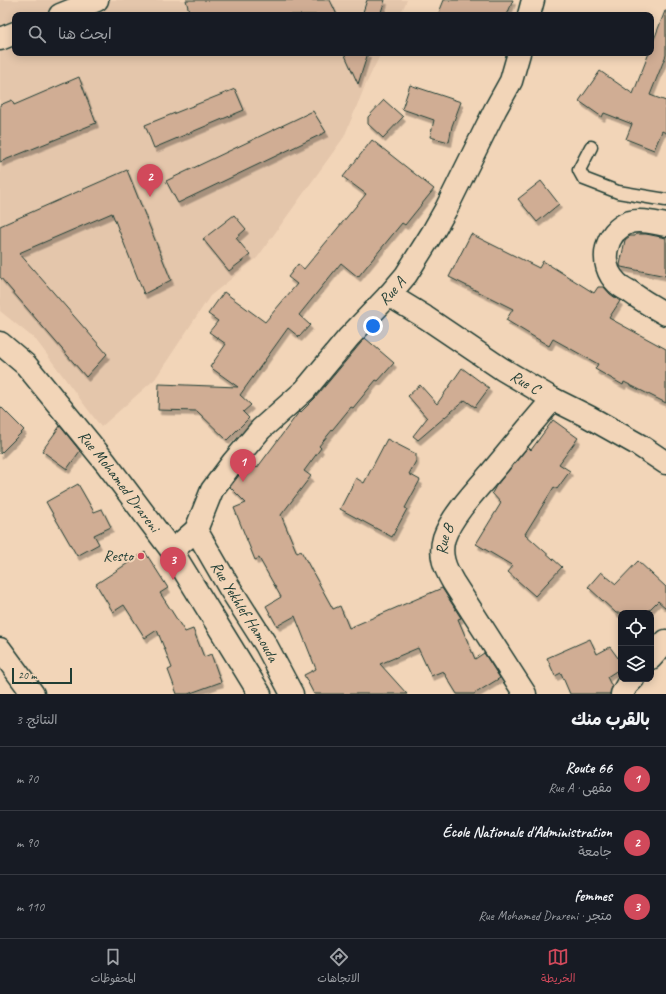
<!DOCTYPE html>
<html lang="ar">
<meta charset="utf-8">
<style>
:root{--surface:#171b24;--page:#242831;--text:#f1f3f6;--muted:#9ea1a6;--line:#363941;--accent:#d1495b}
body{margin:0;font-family:Caveat,"Playpen Sans Arabic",sans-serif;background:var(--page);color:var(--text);direction:rtl}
.controls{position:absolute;right:12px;bottom:12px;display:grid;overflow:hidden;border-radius:8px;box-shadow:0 2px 10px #0003}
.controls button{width:36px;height:36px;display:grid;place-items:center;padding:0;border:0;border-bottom:1px solid var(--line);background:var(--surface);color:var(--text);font:20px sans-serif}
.scale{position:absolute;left:12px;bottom:10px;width:60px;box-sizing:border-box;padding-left:4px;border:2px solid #1f3d34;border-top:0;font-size:11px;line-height:14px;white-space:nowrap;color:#1f3d34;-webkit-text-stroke:3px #f2d5b8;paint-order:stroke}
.you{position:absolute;left:373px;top:326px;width:14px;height:14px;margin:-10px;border:3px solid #fff;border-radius:50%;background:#1a73e8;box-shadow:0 0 0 6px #1a73e833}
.badge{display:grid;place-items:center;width:26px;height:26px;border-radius:50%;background:var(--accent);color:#fff;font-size:13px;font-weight:700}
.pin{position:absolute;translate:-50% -33px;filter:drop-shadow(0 1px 2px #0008)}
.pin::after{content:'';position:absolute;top:21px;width:14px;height:12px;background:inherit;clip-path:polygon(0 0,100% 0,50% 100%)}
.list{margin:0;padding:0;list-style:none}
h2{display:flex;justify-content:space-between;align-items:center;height:52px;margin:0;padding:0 16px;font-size:17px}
h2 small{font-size:13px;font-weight:400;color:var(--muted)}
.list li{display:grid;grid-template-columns:26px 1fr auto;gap:12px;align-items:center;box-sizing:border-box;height:64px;padding:0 16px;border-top:1px solid var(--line)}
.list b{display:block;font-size:15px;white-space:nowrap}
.list p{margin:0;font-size:13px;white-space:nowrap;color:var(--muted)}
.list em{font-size:13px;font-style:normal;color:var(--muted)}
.icon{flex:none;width:22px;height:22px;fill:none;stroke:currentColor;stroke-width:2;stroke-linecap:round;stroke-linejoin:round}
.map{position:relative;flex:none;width:666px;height:694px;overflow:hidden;direction:ltr}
.search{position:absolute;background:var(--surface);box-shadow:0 2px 10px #0003;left:12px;right:12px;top:12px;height:44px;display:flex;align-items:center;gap:10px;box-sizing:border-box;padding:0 14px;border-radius:8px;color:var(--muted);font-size:15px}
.sheet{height:244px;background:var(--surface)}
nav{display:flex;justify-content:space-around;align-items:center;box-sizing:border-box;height:56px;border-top:1px solid var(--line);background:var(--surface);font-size:11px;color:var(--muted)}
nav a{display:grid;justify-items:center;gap:2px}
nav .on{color:var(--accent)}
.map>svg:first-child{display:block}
.built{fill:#e4c6ab}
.building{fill:#d0ad94;stroke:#1f3d34;filter:url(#shadow)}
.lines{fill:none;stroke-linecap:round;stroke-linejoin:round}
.service-casing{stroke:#1f3d34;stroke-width:15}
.minor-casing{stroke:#1f3d34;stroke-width:25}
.tertiary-casing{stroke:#1f3d34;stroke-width:25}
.motorway-casing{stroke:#1f3d34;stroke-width:25}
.service{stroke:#f2d5b8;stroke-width:12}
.minor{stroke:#f2d5b8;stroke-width:22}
.tertiary{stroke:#f2d5b8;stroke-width:22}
.motorway{stroke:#f2d5b8;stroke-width:22}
.poi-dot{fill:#d1495b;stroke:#f2d5b8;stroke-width:1.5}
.labels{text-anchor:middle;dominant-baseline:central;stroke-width:4;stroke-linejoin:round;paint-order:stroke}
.street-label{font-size:16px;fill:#1f3d34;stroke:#f2d5b8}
.poi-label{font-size:16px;fill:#1f3d34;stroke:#f2d5b8;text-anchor:end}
</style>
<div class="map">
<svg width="666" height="694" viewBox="0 0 666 694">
<defs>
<filter id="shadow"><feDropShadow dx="2.5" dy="4.5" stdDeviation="0" flood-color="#0004"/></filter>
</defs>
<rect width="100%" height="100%" fill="#f2d5b8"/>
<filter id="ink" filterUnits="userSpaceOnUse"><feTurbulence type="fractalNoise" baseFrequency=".025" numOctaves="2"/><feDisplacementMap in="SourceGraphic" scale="8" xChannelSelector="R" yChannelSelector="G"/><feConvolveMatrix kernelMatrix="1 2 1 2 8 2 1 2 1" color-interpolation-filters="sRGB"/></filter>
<g filter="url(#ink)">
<!-- built -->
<polygon class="built" points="0,0 407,0 400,15 15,15 15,53 381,53 365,86 344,137 257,258 210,296 155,379 101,427 36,340 0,311"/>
<!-- building -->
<g class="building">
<polygon points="186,0 330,0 337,15 190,15"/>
<polygon points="367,0 385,0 380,15 362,15"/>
<polygon points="444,0 513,0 507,15 438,15"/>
<polygon points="665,11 666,11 666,55 650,95 666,101 666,133 662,131 654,150 626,139 632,124 604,113 602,117 579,101 600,71 633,94 649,53 651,53 651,47"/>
<polygon points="344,53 368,53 358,84"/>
<polygon points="79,77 96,123 0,162 0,105 12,100 14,105"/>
<polygon points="410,85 461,102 452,126 449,142 430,137 434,120 402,109"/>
<polygon points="235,89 244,110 154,148 145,125"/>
<polygon points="384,100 403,117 383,138 368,124 368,117"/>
<polygon points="313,111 326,132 178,203 166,181"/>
<polygon points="372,140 434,189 405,225 402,223 358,277 341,263 299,315 310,325 299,337 288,328 240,395 251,405 243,412 249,418 227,440 197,411 158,410 159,384 238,387 210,367 226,344 209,332 218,321 208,314 224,292 265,322 297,284 288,277 298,264 304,269 366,194 343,177"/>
<polygon points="127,170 171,280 144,294 112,213 19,253 107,354 86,377 0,277 0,226"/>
<polygon points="541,181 559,204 537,222 518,199"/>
<polygon points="234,215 246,229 236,238 250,255 229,271 203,239"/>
<polygon points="471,234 539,268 543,261 594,293 598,287 604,287 610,294 620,301 609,318 666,349 666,403 624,382 623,385 595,369 598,364 553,339 549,346 506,320 513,309 449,277"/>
<polygon points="636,234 646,234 666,238 666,276 621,267 620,265 625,240 630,236 635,236"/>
<polygon points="365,338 394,363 378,381 376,380 353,408 351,407 319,446 321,448 304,471 311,476 281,515 297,553 301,551 333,609 340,606 349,628 442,588 461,618 458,619 475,659 484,653 500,678 474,694 457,694 443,671 431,676 418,648 380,664 407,694 314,694 304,675 316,669 295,616 277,626 266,606 281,597 259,558 255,560 234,508 246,503 230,487 243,470 250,462 257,468 299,412 300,411 301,412 315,398"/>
<polygon points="462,368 489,388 475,407 465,400 418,440 413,436 427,418 408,396 420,385 437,404"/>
<polygon points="0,406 24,430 0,454"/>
<polygon points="553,420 578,438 559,464 570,471 557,489 554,487 525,534 562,567 535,596 508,572 513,566 476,544 501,503 492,493 496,486 528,447 531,450"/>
<polygon points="60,426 80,451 67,469 42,451"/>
<polygon points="387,439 416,454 416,461 409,474 420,480 405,508 407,509 392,537 340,509 356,478 364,483"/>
<polygon points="78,484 94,512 102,509 111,527 94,535 99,544 77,556 46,502"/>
<polygon points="145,552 168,588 160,593 185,632 193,629 204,657 211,654 221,682 188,694 177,694 168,670 172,668 157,630 145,638 124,605 113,612 96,584"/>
<polygon points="638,561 666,587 666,608 658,601 646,613 616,613 588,587 601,572 616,584"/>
<polygon points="590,639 597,654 610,647 621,662 621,668 607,677 612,687 610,694 570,694 561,673 555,676 547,658"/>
</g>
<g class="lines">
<!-- service casing -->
<g class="service-casing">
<polyline id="service" points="591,147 579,170 584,179 618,192 666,200"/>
</g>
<!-- minor casing -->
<g class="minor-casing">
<g id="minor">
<polyline points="60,15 97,0"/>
<polyline points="529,15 533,0"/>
<polyline points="0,39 15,33"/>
<path d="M666 225C654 223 641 219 630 222 604 231 598 265 617 283 620 286 625 289 629 291 641 300 653 307 666 314"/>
<path id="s1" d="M389 295 425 317 502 369 553 399 589 417 639 445 666 463"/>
<path id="s2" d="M196 530 229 587 266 645 292 694"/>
<path id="s3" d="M172 551 196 530 212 490 233 462 261 429 305 390 349 337 389 295 406 275 433 232 446 209 495 110 511 81 519 53"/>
<polyline points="651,658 666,641"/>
<path id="s4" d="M525 694 453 582C445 568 439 555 444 538 451 517 475 491 490 474 511 449 531 424 553 399"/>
<polyline points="622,694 627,685 633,679"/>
</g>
</g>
<!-- tertiary casing -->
<g class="tertiary-casing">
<g id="tertiary">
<path id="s5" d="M0 343 26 365 106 463 172 551 260 694"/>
</g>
</g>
<!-- motorway casing -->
<g class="motorway-casing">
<polyline id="motorway" points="0,649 33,694"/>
</g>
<!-- service -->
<use href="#service" class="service"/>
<!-- minor -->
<use href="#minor" class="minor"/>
<!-- tertiary -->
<use href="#tertiary" class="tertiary"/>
<!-- motorway -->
<use href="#motorway" class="motorway"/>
</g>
</g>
<!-- markers -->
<circle class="poi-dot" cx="141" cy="556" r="4"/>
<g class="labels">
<!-- street labels -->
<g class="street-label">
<text stroke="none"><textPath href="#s3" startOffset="344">Rue A</textPath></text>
<text stroke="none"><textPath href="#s1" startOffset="162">Rue C</textPath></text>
<text stroke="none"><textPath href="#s5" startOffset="183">Rue Mohamed Drareni</textPath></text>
<text stroke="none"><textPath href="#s4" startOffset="178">Rue B</textPath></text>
<text stroke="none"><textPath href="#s2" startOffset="95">Rue Yekhlef Hamouda</textPath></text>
</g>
<!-- poi labels -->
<g class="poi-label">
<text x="133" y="556">Resto</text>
</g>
</g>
</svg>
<div class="controls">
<button><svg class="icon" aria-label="locate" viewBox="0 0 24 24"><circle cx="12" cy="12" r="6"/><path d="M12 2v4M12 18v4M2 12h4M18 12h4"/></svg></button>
<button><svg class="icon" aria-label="layers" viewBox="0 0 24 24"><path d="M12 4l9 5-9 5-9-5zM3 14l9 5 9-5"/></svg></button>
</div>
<div class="scale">20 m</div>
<div class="you"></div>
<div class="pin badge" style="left:243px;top:482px">1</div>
<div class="pin badge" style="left:150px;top:197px">2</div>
<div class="pin badge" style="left:173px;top:580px">3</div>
<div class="search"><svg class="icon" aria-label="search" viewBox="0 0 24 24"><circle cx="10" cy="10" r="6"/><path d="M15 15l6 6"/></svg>ابحث هنا</div>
</div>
<section class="sheet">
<h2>بالقرب منك<small>النتائج: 3</small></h2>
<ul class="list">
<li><span class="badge">1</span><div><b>Route 66</b><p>مقهى · Rue A</p></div><em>70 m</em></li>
<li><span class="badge">2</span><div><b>École Nationale d'Administration</b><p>جامعة</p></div><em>90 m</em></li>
<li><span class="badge">3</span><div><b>femmes</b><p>متجر · Rue Mohamed Drareni</p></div><em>110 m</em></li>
</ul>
</section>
<nav>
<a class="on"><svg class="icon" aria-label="map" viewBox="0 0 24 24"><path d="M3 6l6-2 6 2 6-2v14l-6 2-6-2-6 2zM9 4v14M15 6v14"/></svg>الخريطة</a>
<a><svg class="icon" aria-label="directions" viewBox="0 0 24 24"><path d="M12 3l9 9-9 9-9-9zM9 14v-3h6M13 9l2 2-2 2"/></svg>الاتجاهات</a>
<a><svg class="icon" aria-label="saved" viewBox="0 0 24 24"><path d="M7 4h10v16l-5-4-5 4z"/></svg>المحفوظات</a>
</nav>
